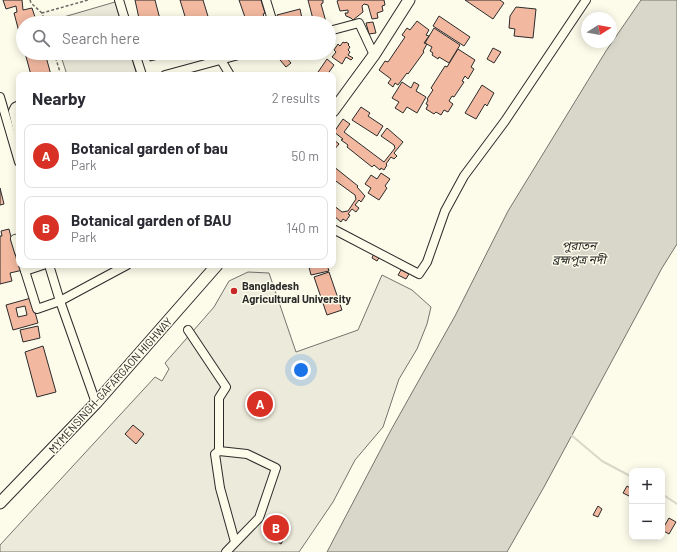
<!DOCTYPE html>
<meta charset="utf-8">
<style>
:root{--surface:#fff;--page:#f2f2f3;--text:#2b2b33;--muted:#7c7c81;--line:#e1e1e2;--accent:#d93025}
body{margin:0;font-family:Barlow,"Noto Sans Bengali",sans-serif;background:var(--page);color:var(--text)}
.controls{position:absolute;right:12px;bottom:12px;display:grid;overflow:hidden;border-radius:8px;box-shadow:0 2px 10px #0003}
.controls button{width:36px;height:36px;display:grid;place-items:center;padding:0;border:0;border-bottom:1px solid var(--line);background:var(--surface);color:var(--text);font:20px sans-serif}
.compass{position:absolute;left:581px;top:12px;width:36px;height:36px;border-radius:50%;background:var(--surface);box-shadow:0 2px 10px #0003;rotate:79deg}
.you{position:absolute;left:301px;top:370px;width:14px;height:14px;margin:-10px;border:3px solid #fff;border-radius:50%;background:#1a73e8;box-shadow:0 0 0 6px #1a73e833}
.badge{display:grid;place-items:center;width:26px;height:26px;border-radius:50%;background:var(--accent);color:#fff;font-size:13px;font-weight:700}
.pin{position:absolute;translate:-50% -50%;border:2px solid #fff;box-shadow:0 1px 4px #0006}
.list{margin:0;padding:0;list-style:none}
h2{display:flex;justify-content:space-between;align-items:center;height:52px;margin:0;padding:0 16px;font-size:17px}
h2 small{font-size:13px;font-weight:400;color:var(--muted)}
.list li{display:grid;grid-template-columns:26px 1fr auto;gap:12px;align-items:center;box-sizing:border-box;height:64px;margin:0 8px 8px;padding:0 8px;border:1px solid var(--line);border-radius:8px}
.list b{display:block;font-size:15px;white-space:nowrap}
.list p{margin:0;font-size:13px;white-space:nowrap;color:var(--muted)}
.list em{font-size:13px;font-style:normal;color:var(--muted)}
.icon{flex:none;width:22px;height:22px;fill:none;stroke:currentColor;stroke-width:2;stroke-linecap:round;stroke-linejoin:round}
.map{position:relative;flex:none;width:677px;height:552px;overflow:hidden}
.search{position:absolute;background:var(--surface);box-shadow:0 2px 10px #0003;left:16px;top:16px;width:320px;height:44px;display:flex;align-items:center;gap:10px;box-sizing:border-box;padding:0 14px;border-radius:22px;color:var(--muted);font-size:15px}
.panel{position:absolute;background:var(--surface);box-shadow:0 2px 10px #0003;left:16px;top:72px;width:320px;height:196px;border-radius:8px}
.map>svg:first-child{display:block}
.green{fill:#ecebdb;stroke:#74746e}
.water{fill:#d8d7c9;stroke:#74746e}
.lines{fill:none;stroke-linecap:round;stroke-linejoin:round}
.stream{stroke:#d8d7c9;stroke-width:2}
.building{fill:#f2b8a0;stroke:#2b2b2b;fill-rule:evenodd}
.minor-casing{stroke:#2b2b2b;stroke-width:10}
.major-casing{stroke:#2b2b2b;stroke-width:13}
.path{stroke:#6a6964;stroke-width:1.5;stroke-dasharray:3 2;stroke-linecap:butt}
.minor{stroke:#fdfbea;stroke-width:8}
.major{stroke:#fdfbea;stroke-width:11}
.poi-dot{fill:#c62828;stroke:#fdfbea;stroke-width:1.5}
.labels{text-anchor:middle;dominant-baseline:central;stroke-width:3;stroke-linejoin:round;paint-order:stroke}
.poi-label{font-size:11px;font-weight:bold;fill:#2b2b2b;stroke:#fdfbea;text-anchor:start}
.street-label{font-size:11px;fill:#2b2b2b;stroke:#fdfbea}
.water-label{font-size:12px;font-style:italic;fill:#2b2b2b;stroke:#fdfbea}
</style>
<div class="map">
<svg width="677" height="552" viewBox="0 0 677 552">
<rect width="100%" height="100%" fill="#fdfbea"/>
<!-- green -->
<g class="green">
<polygon points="115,2 121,23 51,23 50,21"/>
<polygon points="60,53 130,53 137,75 67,75"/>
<polygon points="248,272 269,273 296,352 358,330 382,275 412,290 431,307 427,324 417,349 399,379 383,427 355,460 333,502 299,552 0,552 0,545 155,377 162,381 169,369 165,363 214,307 229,281"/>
</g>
<!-- water -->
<polygon class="water" points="641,0 677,0 677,244 662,268 544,487 507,552 327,552 391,430 455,316 508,211 606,51"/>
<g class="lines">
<!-- stream -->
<g class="stream">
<polyline points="570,434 602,461 632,477"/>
<polyline points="662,494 677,504"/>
</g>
</g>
<!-- building -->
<g class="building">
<polygon points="3,0 22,0 23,10 32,8 37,23 23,23 23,47 14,13 17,12 16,6 6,9"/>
<polygon points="135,0 155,0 161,23 140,23"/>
<polygon points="180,0 203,0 210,23 187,23"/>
<polygon points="239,0 261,0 265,13 263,14 266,23 247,23"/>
<polygon points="308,0 323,0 323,3 321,4 326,22 314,23"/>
<polygon points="339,0 384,0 385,5 382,6 383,11 377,13 378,18 372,19 368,5 364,4 362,6 363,12 353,20 351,18 346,16 345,13 348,13 348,10 340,11 337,1"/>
<polygon points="465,0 500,0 504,3 493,19"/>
<polygon points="516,7 536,9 533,38 514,36 515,29 509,28 510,16"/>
<polygon points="300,9 303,23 279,23 277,15"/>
<polygon points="439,16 470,37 464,46 433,26"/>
<polygon points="417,21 429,30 426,35 429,36 424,43 427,44 423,51 424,52 408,74 407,73 398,85 395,83 393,87 388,83 391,79 379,70 385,61 388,62 405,37 402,35 407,28 410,30"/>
<polygon points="373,22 376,33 369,34 366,23"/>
<polygon points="434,28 460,45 449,63 439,57 438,59 432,55 433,53 430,51 432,47 425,43"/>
<polygon points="343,42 345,43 346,42 349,44 348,45 350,47 348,50 350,52 348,55 353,58 351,60 346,57 342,64 332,57 336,52 334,50 338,44 340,46"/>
<polygon points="493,48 501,52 494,63 487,59"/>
<polygon points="458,49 475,60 471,67 474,69 468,79 465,76 462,81 464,82 454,97 452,96 449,101 453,104 448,112 444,110 441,115 436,112 434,114 426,109 428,105 426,104 428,100 427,99 433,90 431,88 445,66 447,67"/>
<polygon points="25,53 45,53 51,75 31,75"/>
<polygon points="148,53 166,53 167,57 150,61"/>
<polygon points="196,53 215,53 198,58"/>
<polygon points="285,56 291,63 286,67 280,60"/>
<polygon points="327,59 334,65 327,75 316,75"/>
<polygon points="402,82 411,88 414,82 419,85 416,91 426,97 417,113 407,107 403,113 395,108 399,102 392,98"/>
<polygon points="482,85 494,93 487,106 485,104 476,119 465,113"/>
<polygon points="361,107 370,113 368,116 383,126 377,136 352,120"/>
<polygon points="343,119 350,124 344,132 384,162 395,148 394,145 381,136 387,128 403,142 394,153 397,156 394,159 391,157 386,164 387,165 384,170 381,168 380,170 374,165 372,167 347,147 348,145 341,140 343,139 334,132"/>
<polygon points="333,139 339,144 333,151"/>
<polygon points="333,166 358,186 357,187 365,196 361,202 359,200 355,205 359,208 356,212 352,209 348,214 350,215 346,221 343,219 341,222 334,216 333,217 333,205 342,212 348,211 356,199 355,195 333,179"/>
<polygon points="381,173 390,179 385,186 387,188 379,200 368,193 371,188 365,184 371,175 377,179"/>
<polygon points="0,188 4,204 0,205"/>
<polygon points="9,229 17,261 19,261 19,265 22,265 23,270 10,273 12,281 0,284 0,236 2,236 1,231"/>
<polygon points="374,253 380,256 377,261 372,258"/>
<polygon points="319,265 327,265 329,271 311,275 309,267"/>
<polygon points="401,270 409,274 406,279 398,275"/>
<polygon points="329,272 342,310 327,315 314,277"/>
<path d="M31 298 38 323 13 330 6 305ZM25 306 27 315 18 317 16 308Z"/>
<polygon points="38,326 40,338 23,342 20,330"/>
<polygon points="43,346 56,392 37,397 25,352"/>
<polygon points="133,425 144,434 136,444 125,434"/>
<polygon points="627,486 632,489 629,496 623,493"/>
<polygon points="598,506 602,509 598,517 593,515"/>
<polygon points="669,518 676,522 669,534 662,530"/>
<polygon points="275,525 288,532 281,544 269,537"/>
</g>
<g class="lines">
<!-- minor casing -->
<g class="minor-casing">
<g id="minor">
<polyline points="119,0 126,23"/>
<polyline points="266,0 273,23"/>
<polyline points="329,31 359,23 374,55"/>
<polyline points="135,53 142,75"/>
<polyline points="221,60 230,75"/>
<polyline points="165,75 246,53"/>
<polyline points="0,97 19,162"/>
<polyline points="19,105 15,107 13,111 19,136"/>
<polyline points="333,229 419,274 427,262 445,211 464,176 505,121 586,0"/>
<polyline points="19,238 15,239 19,252"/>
<polyline points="23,265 25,271 43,265"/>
<polyline points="49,265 60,301 96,403"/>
<polyline points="25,271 37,309 60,301 127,265"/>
<polyline points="188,330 226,387 219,398 219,451 247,454 276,468 259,518 226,552"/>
<polyline points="219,451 215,454 220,488 235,542"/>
</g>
</g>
<!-- major casing -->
<g class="major-casing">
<g id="major">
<polyline points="333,111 374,55 409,0"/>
<polyline points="0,503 96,403 217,265"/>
</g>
</g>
<!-- path -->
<g class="path">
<polyline points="30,0 31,3 42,13"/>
<polyline points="45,23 42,13 88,0"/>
<polyline points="54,53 61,75"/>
</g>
<!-- minor -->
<use href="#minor" class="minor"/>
<!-- major -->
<use href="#major" class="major"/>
</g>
<!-- markers -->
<circle class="poi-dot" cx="234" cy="291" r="4"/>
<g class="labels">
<!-- poi labels -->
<g class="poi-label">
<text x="242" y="285">Bangladesh<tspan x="242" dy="13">Agricultural University</tspan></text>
</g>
<!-- street labels -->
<g class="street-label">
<text transform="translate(110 385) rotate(-48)">MYMENSINGH-GAFARGAON HIGHWAY</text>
</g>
<!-- water labels -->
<g class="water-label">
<text x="579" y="245">পুরাতন<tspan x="579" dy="14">ব্রহ্মপুত্র নদী</tspan></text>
</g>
</g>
</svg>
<div class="controls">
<button>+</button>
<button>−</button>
</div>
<svg class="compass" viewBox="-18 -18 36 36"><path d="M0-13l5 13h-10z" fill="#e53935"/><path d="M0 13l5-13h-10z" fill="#7c7c81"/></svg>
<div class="you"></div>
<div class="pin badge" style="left:260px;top:404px">A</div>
<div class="pin badge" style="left:276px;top:528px">B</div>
<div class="search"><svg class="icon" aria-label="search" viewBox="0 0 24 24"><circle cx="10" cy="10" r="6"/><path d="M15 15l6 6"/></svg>Search here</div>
<section class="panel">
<h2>Nearby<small>2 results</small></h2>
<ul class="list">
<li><span class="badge">A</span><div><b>Botanical garden of bau</b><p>Park</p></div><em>50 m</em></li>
<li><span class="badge">B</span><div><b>Botanical garden of BAU</b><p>Park</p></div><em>140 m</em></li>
</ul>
</section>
</div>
